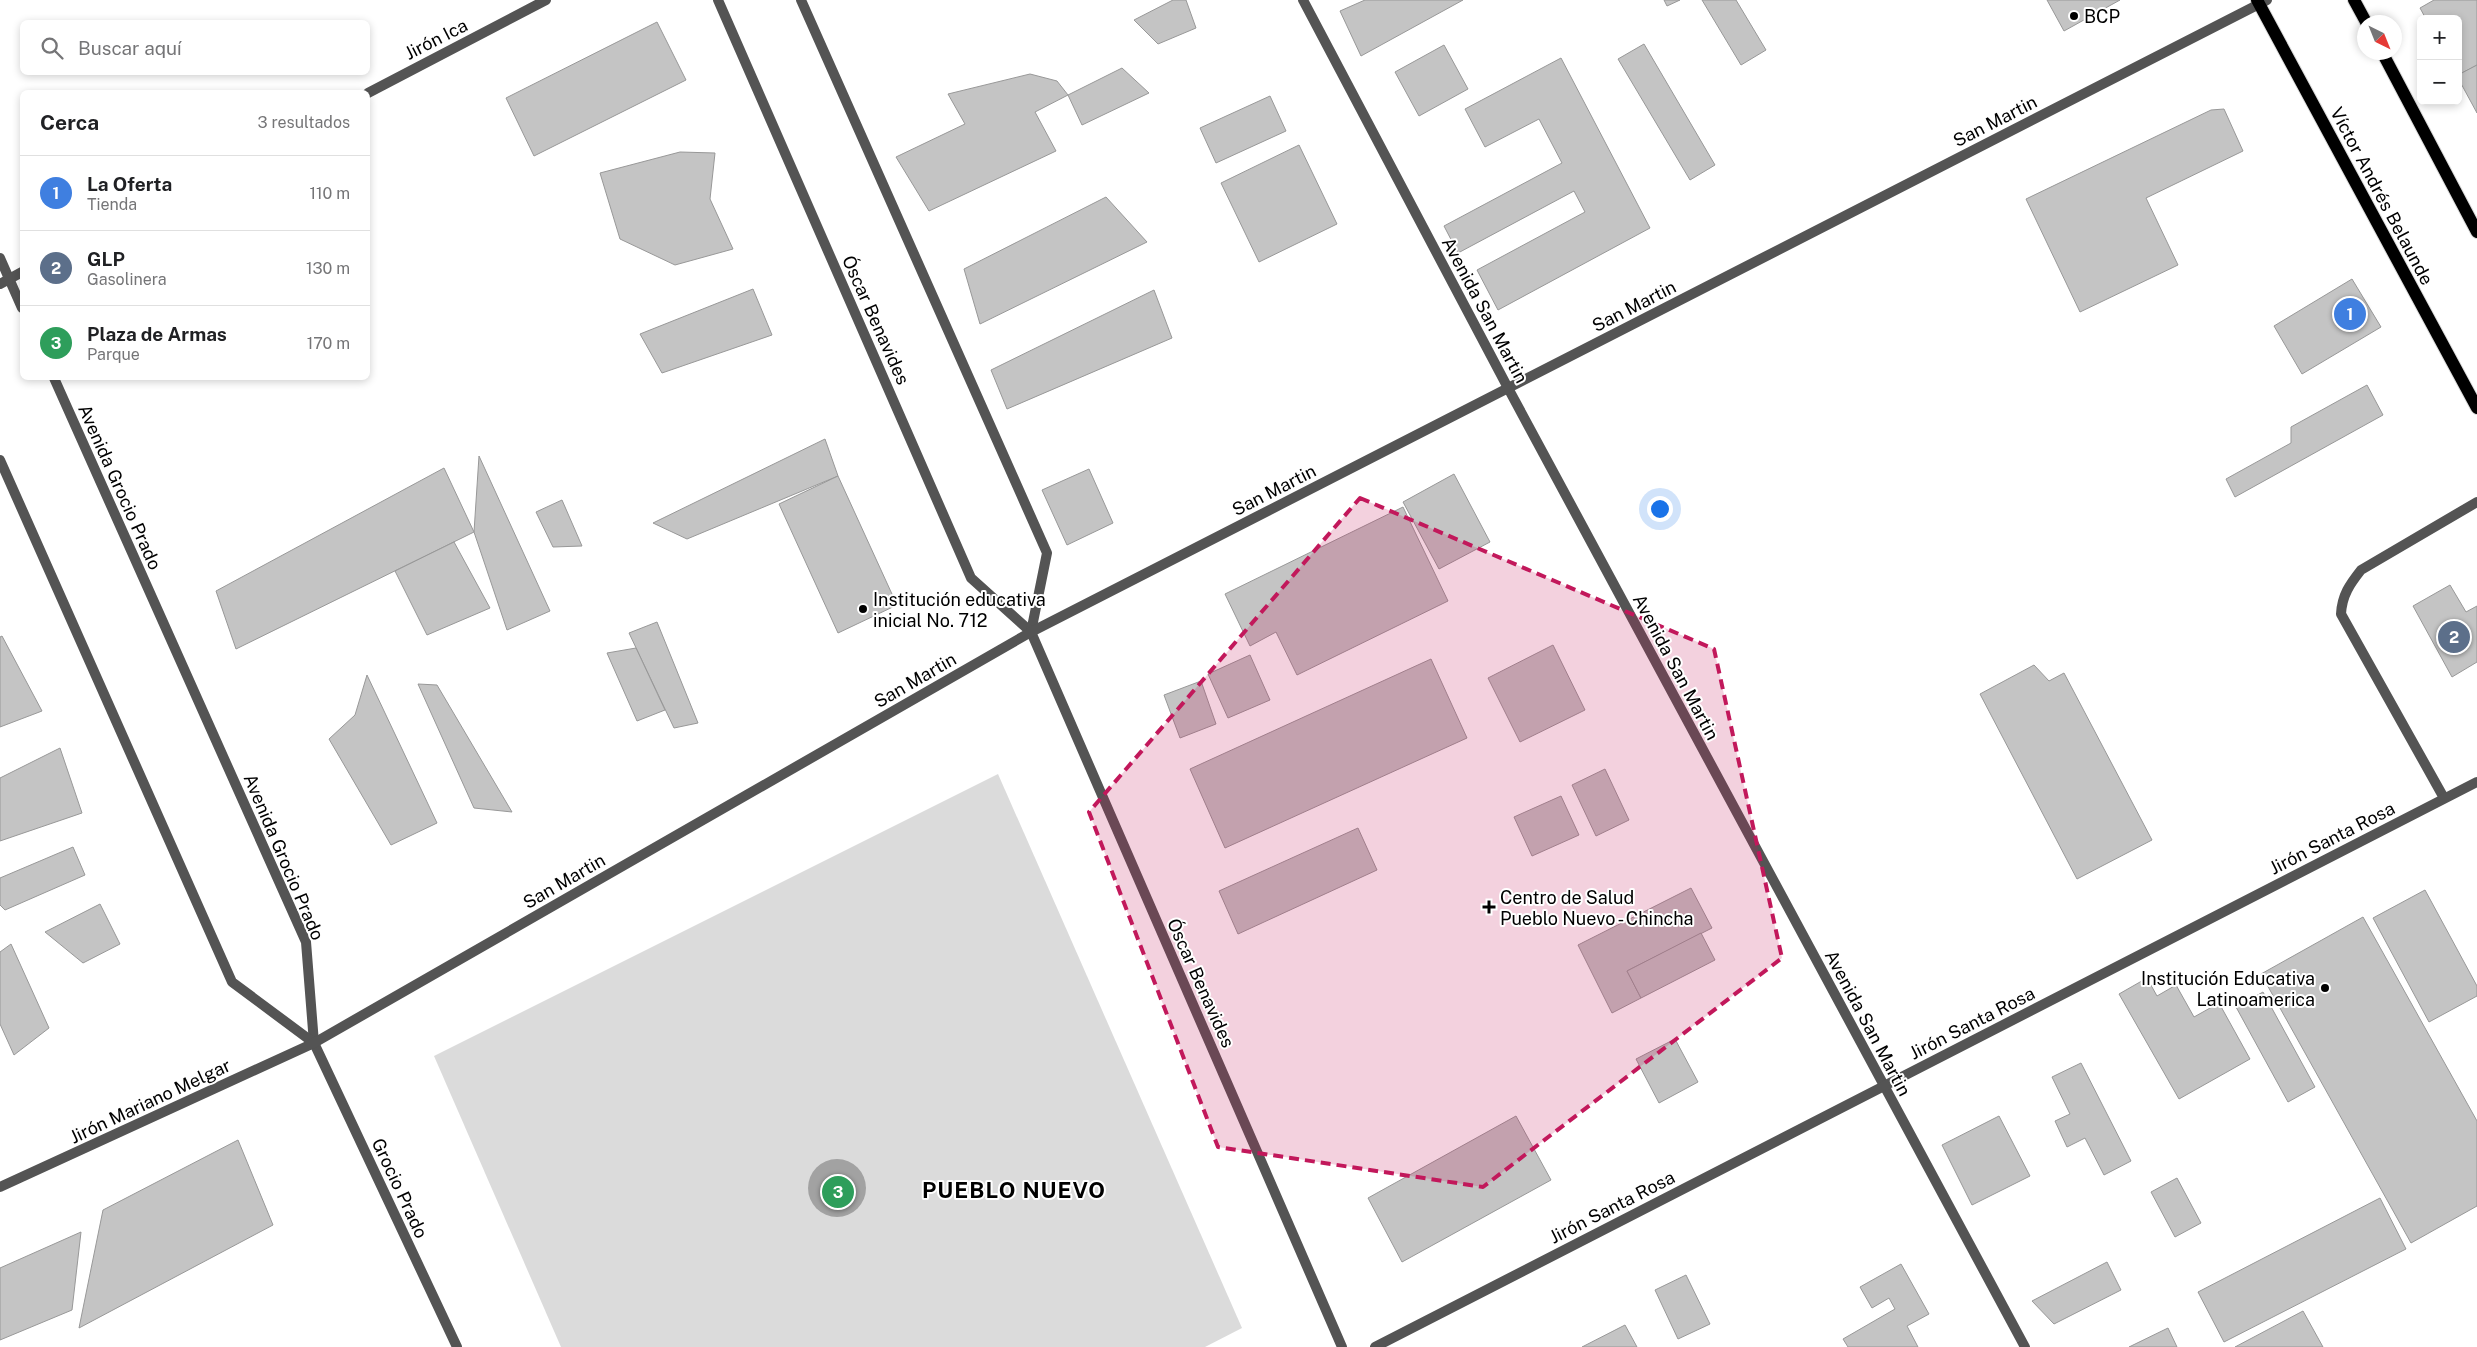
<!DOCTYPE html>
<html lang="es">
<meta charset="utf-8">
<style>
:root{--surface:#fff;--page:#f2f2f2;--text:#202124;--muted:#757577;--line:#e0e0e0;--accent:#000}
body{margin:0;font-family:"Public Sans",sans-serif;background:var(--page);color:var(--text)}
.controls{position:absolute;right:15px;top:15px;display:grid;overflow:hidden;border-radius:8px;box-shadow:0 2px 8px #0003}
.controls button{width:45px;height:45px;display:grid;place-items:center;padding:0;border:0;border-bottom:1px solid var(--line);background:var(--surface);color:var(--text);font:25px sans-serif}
.compass{position:absolute;left:2357px;top:15px;width:45px;height:45px;border-radius:50%;background:var(--surface);box-shadow:0 2px 8px #0003;rotate:137deg}
.you{position:absolute;left:1659px;top:508px;width:18px;height:18px;margin:-12px;border:4px solid #fff;border-radius:50%;background:#1a73e8;box-shadow:0 0 0 8px #1a73e833}
.badge{display:grid;place-items:center;width:32px;height:32px;border-radius:50%;background:var(--accent);color:#fff;font-size:16px;font-weight:700}
.pin{position:absolute;translate:-50% -50%;border:2px solid #fff;box-shadow:0 1px 5px #0006}
.list{margin:0;padding:0;list-style:none}
h2{display:flex;justify-content:space-between;align-items:center;height:65px;margin:0;padding:0 20px;font-size:21px}
h2 small{font-size:16px;font-weight:400;color:var(--muted)}
.list li{display:grid;grid-template-columns:32px 1fr auto;gap:15px;align-items:center;box-sizing:border-box;height:75px;padding:0 20px;border-top:1px solid var(--line)}
.list b{display:block;font-size:19px;white-space:nowrap}
.list p{margin:0;font-size:16px;white-space:nowrap;color:var(--muted)}
.list em{font-size:16px;font-style:normal;color:var(--muted)}
.icon{flex:none;width:28px;height:28px;fill:none;stroke:currentColor;stroke-width:2;stroke-linecap:round;stroke-linejoin:round}
.map{position:relative;flex:none;width:2477px;height:1347px;overflow:hidden}
.search{position:absolute;background:var(--surface);box-shadow:0 2px 8px #0003;left:20px;top:20px;width:350px;height:55px;display:flex;align-items:center;gap:12px;box-sizing:border-box;padding:0 18px;border-radius:8px;color:var(--muted);font-size:19px}
.panel{position:absolute;background:var(--surface);box-shadow:0 2px 8px #0003;left:20px;top:90px;width:350px;height:290px;border-radius:8px}
.map>svg:first-child{display:block}
.green{fill:#dbdbdb}
.water{fill:#a2a2a2}
.building{fill:#c4c4c4;stroke:#989898}
.lines{fill:none;stroke-linecap:round;stroke-linejoin:round}
.primary-casing{stroke:#dbdbdb;stroke-width:14}
.service{stroke:#545454;stroke-width:10}
.minor{stroke:#545454;stroke-width:10}
.primary{stroke:#000;stroke-width:12}
.marked{fill:#c2185b;fill-opacity:0.2;stroke:#c2185b;stroke-width:4;stroke-dasharray:10 6;stroke-linejoin:round}
.poi-dot{fill:#000;stroke:#fff;stroke-width:2}
.labels{text-anchor:middle;dominant-baseline:central;stroke-width:4;stroke-linejoin:round;paint-order:stroke}
.poi-label{font-size:18px;fill:#000;stroke:#fff;text-anchor:start}
.street-label{font-size:18px;fill:#000;stroke:#fff}
.district-label{font-size:22px;font-weight:bold;letter-spacing:1px;fill:#000;stroke:#fff}
</style>
<div class="map">
<svg width="2477" height="1347" viewBox="0 0 2477 1347">
<rect width="100%" height="100%" fill="#fff"/>
<!-- green -->
<polygon class="green" points="998,774 1242,1328 1205,1347 561,1347 434,1056"/>
<!-- water -->
<circle class="water" cx="837" cy="1188" r="29"/>
<!-- building -->
<g class="building">
<polygon points="1173,0 1186,0 1196,28 1158,44 1134,20"/>
<polygon points="1365,0 1463,0 1361,56 1340,11"/>
<polygon points="1664,0 1680,0 1667,6"/>
<polygon points="1702,0 1736,0 1766,50 1741,65"/>
<polygon points="2047,0 2120,0 2064,31"/>
<polygon points="2434,0 2477,0 2477,65 2458,75 2458,19 2426,19 2420,8"/>
<polygon points="657,22 686,80 534,156 506,98"/>
<polygon points="1644,44 1715,165 1690,180 1618,59"/>
<polygon points="1444,45 1468,89 1419,116 1395,72"/>
<polygon points="1561,58 1650,228 1498,310 1477,270 1585,212 1574,191 1458,253 1444,226 1562,163 1539,119 1485,147 1465,109"/>
<polygon points="2477,65 2477,113 2458,78 2458,75"/>
<polygon points="1122,68 1149,93 1082,125 1068,95"/>
<polygon points="1030,74 1057,81 1068,95 1035,112 1056,151 929,211 896,157 965,124 948,94"/>
<polygon points="1270,96 1286,131 1216,163 1200,128"/>
<polygon points="2224,109 2243,151 2146,198 2178,265 2080,312 2026,199 2211,110"/>
<polygon points="1299,145 1337,224 1259,262 1221,183"/>
<polygon points="680,152 715,153 710,199 733,249 675,265 620,239 600,173"/>
<polygon points="1106,197 1147,242 980,324 964,269"/>
<polygon points="2352,279 2381,327 2302,374 2274,326"/>
<polygon points="753,289 772,335 662,373 640,334"/>
<polygon points="1154,290 1172,338 1007,409 991,370"/>
<polygon points="2367,385 2383,415 2235,497 2226,479 2291,443 2291,427"/>
<polygon points="825,439 838,476 687,539 653,523"/>
<polygon points="479,456 550,611 507,630 474,532"/>
<polygon points="444,468 474,532 236,649 216,591"/>
<polygon points="1089,469 1113,523 1067,545 1042,490"/>
<polygon points="1454,474 1490,542 1439,569 1403,502"/>
<polygon points="838,476 897,605 838,633 779,504"/>
<polygon points="562,500 582,546 553,547 536,512"/>
<polygon points="1403,507 1448,601 1297,675 1276,632 1250,646 1225,594"/>
<polygon points="454,542 490,608 427,635 395,571"/>
<polygon points="2450,585 2466,612 2477,606 2477,662 2452,677 2413,606"/>
<polygon points="657,622 698,723 674,728 629,633"/>
<polygon points="2,636 42,711 0,727 0,637"/>
<polygon points="1553,645 1585,710 1520,742 1488,678"/>
<polygon points="636,648 665,710 637,721 607,653"/>
<polygon points="1250,655 1270,700 1228,718 1208,674"/>
<polygon points="1431,659 1467,738 1225,848 1190,769"/>
<polygon points="2034,665 2049,681 2064,673 2152,840 2077,879 1980,694"/>
<polygon points="367,675 437,823 391,845 329,739 355,715"/>
<polygon points="1201,681 1216,724 1180,738 1164,695"/>
<polygon points="418,684 437,685 512,812 474,808"/>
<polygon points="60,748 82,813 0,841 0,778"/>
<polygon points="1605,769 1629,820 1596,836 1572,785"/>
<polygon points="1561,796 1579,835 1532,856 1514,817"/>
<polygon points="1358,828 1377,870 1238,934 1219,891"/>
<polygon points="73,847 85,875 5,910 0,905 0,878"/>
<polygon points="1691,888 1712,928 1627,971 1641,998 1612,1013 1578,945"/>
<polygon points="2425,890 2477,986 2477,996 2429,1022 2373,918"/>
<polygon points="100,904 120,944 83,963 45,932"/>
<polygon points="2363,917 2477,1121 2477,1206 2411,1243 2261,974"/>
<polygon points="1701,933 1715,960 1641,998 1627,971"/>
<polygon points="11,944 49,1028 14,1055 0,1024 0,952"/>
<polygon points="2147,978 2157,996 2176,985 2194,1017 2219,1003 2250,1059 2179,1099 2119,994"/>
<polygon points="2263,992 2315,1087 2288,1102 2236,1007"/>
<polygon points="1675,1039 1698,1082 1659,1103 1636,1059"/>
<polygon points="2081,1063 2131,1161 2104,1175 2085,1138 2067,1147 2055,1121 2070,1114 2052,1077"/>
<polygon points="1516,1116 1551,1180 1402,1262 1368,1198"/>
<polygon points="1999,1116 2030,1176 1972,1205 1942,1145"/>
<polygon points="238,1140 273,1225 79,1328 103,1210"/>
<polygon points="2177,1178 2201,1223 2175,1237 2151,1192"/>
<polygon points="2380,1198 2406,1249 2224,1342 2198,1292"/>
<polygon points="81,1232 72,1310 0,1340 0,1268"/>
<polygon points="2107,1262 2121,1290 2054,1324 2032,1301"/>
<polygon points="1901,1264 1929,1314 1907,1326 1918,1347 1848,1347 1843,1339 1895,1309 1889,1298 1872,1308 1860,1287"/>
<polygon points="1686,1275 1710,1324 1678,1339 1655,1290"/>
<polygon points="2303,1311 2323,1347 2235,1347"/>
<polygon points="1625,1325 1637,1347 1582,1347"/>
<polygon points="2168,1328 2177,1347 2129,1347"/>
</g>
<g class="lines">
<!-- primary casing -->
<g class="primary-casing">
<g id="primary">
<polyline points="2257,0 2477,408"/>
<polyline points="2354,0 2366,22"/>
<polyline points="2382,52 2477,232"/>
</g>
</g>
<!-- service -->
<path class="service" d="M2444 798 2341 614C2342 595 2350 584 2361 570L2477 502"/>
<!-- minor -->
<g class="minor">
<polyline points="718,0 971,578 1031,632 1342,1347"/>
<polyline points="801,0 1047,553 1031,632"/>
<polyline points="1303,0 1508,388 2025,1347"/>
<polyline points="368,93 546,0"/>
<polyline points="0,258 22,308"/>
<polyline points="0,284 22,272"/>
<polyline points="54,378 306,942 314,1043 457,1347"/>
<polyline points="0,460 232,982 314,1043"/>
<polyline points="0,1187 314,1043 1031,632 2267,0"/>
<polyline points="1375,1347 2477,782"/>
</g>
<!-- primary -->
<use href="#primary" class="primary"/>
</g>
<!-- marked area -->
<path class="marked" d="M1360 498 1714 649 1782 958 1483 1187 1218 1147 1089 812Z"/>
<!-- markers -->
<g class="poi-dot">
<circle cx="2074" cy="16" r="5"/>
<circle cx="863" cy="609" r="5"/>
<path d="M1486.5 899.5h5v5h5v5h-5v5h-5v-5h-5v-5h5z"/>
<circle cx="2325" cy="988" r="5"/>
</g>
<g class="labels">
<!-- poi labels -->
<g class="poi-label">
<text x="2084" y="16">BCP</text>
<text x="873" y="599">Institución educativa<tspan x="873" dy="21">inicial No. 712</tspan></text>
<text x="1500" y="897">Centro de Salud<tspan x="1500" dy="21">Pueblo Nuevo - Chincha</tspan></text>
<text x="2315" y="978" text-anchor="end">Institución Educativa<tspan x="2315" dy="21">Latinoamerica</tspan></text>
</g>
<!-- street labels -->
<g class="street-label">
<text transform="translate(436 39) rotate(-27)">Jirón Ica</text>
<text transform="translate(1995 121) rotate(-27)">San Martin</text>
<text transform="translate(2382 196) rotate(62)">Víctor Andrés Belaunde</text>
<text transform="translate(1634 306) rotate(-27)">San Martin</text>
<text transform="translate(1485 310) rotate(62)">Avenida San Martin</text>
<text transform="translate(876 320) rotate(66)">Óscar Benavides</text>
<text transform="translate(120 487) rotate(66)">Avenida Grocio Prado</text>
<text transform="translate(1274 490) rotate(-27)">San Martin</text>
<text transform="translate(1676 667) rotate(62)">Avenida San Martin</text>
<text transform="translate(915 680) rotate(-30)">San Martin</text>
<text transform="translate(2332 838) rotate(-27)">Jirón Santa Rosa</text>
<text transform="translate(284 857) rotate(67)">Avenida Grocio Prado</text>
<text transform="translate(564 881) rotate(-30)">San Martin</text>
<text transform="translate(1201 983) rotate(66)">Óscar Benavides</text>
<text transform="translate(1868 1023) rotate(62)">Avenida San Martin</text>
<text transform="translate(1972 1023) rotate(-27)">Jirón Santa Rosa</text>
<text transform="translate(150 1101) rotate(-25)">Jirón Mariano Melgar</text>
<text transform="translate(400 1188) rotate(65)">Grocio Prado</text>
<text transform="translate(1612 1207) rotate(-27)">Jirón Santa Rosa</text>
</g>
<!-- district labels -->
<g class="district-label">
<text x="1014" y="1190">PUEBLO NUEVO</text>
</g>
</g>
</svg>
<div class="controls">
<button>+</button>
<button>−</button>
</div>
<svg class="compass" viewBox="-18 -18 36 36"><path d="M0-13l5 13h-10z" fill="#e53935"/><path d="M0 13l5-13h-10z" fill="#757577"/></svg>
<div class="you"></div>
<div class="pin badge" style="left:2350px;top:314px;background:#3f7fe0">1</div>
<div class="pin badge" style="left:2454px;top:637px;background:#5c6f8a">2</div>
<div class="pin badge" style="left:838px;top:1192px;background:#2e9e5b">3</div>
<div class="search"><svg class="icon" aria-label="search" viewBox="0 0 24 24"><circle cx="10" cy="10" r="6"/><path d="M15 15l6 6"/></svg>Buscar aquí</div>
<section class="panel">
<h2>Cerca<small>3 resultados</small></h2>
<ul class="list">
<li><span class="badge" style="background:#3f7fe0">1</span><div><b>La Oferta</b><p>Tienda</p></div><em>110 m</em></li>
<li><span class="badge" style="background:#5c6f8a">2</span><div><b>GLP</b><p>Gasolinera</p></div><em>130 m</em></li>
<li><span class="badge" style="background:#2e9e5b">3</span><div><b>Plaza de Armas</b><p>Parque</p></div><em>170 m</em></li>
</ul>
</section>
</div>
